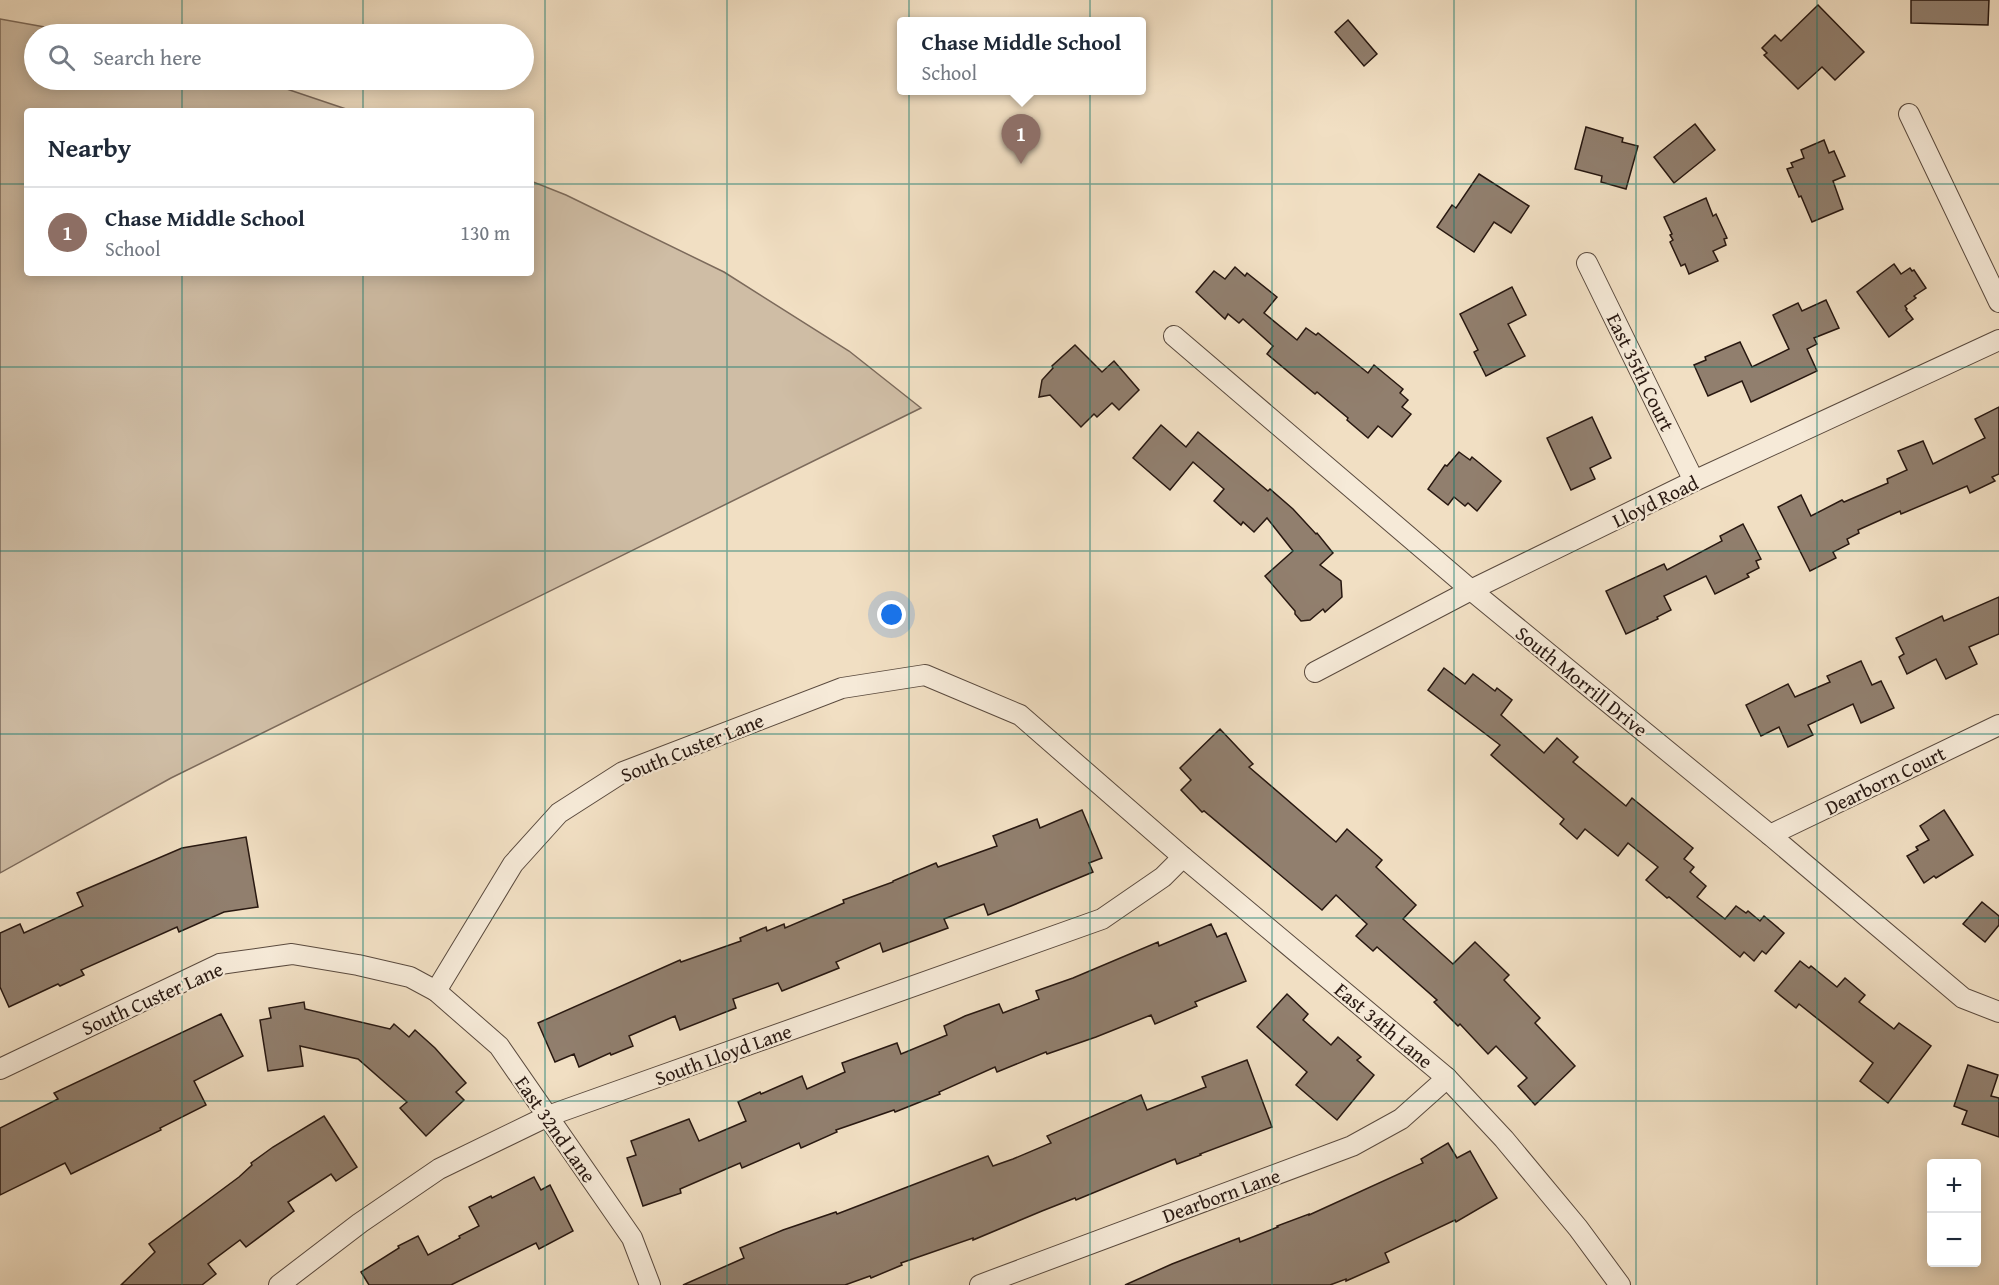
<!DOCTYPE html>
<meta charset="utf-8">
<style>
:root{--surface:#fff;--page:#f6f6f7;--text:#1f2937;--muted:#747a83;--line:#e0e1e3;--accent:#7c3aed}
body{margin:0;font-family:"Gentium Book Plus",serif;background:var(--page);color:var(--text)}
.controls{position:absolute;right:18px;bottom:18px;display:grid;overflow:hidden;border-radius:6px;box-shadow:0 3px 15px #0003}
.controls button{width:54px;height:54px;display:grid;place-items:center;padding:0;border:0;border-bottom:2px solid var(--line);background:var(--surface);color:var(--text);font:30px sans-serif}
.you{position:absolute;left:892px;top:615px;width:21px;height:21px;margin:-15px;border:4px solid #fff;border-radius:50%;background:#1a73e8;box-shadow:0 0 0 9px #1a73e833}
.badge{display:grid;place-items:center;width:39px;height:39px;border-radius:50%;background:var(--accent);color:#fff;font-size:20px;font-weight:700}
.pin{position:absolute;translate:-50% -50px;filter:drop-shadow(0 2px 3px #0008)}
.pin::after{content:'';position:absolute;top:32px;width:21px;height:18px;background:inherit;clip-path:polygon(0 0,100% 0,50% 100%)}
.popup{position:absolute;left:897px;top:17px;width:249px;height:78px;box-sizing:border-box;display:grid;place-content:center;border-radius:6px;background:var(--surface);filter:drop-shadow(0 2px 4px #0005);font-size:20px;white-space:nowrap;color:var(--muted)}
.popup b{font-size:22px;color:var(--text)}
.popup::after{content:'';position:absolute;left:50%;top:100%;margin-left:-12px;border:12px solid transparent;border-top-color:var(--surface)}
.list{margin:0;padding:0;list-style:none}
h2{display:flex;justify-content:space-between;align-items:center;height:78px;margin:0;padding:0 24px;font-size:26px}
h2 small{font-size:20px;font-weight:400;color:var(--muted)}
.list li{display:grid;grid-template-columns:39px 1fr auto;gap:18px;align-items:center;box-sizing:border-box;height:90px;padding:0 24px;border-top:2px solid var(--line)}
.list b{display:block;font-size:22px;white-space:nowrap}
.list p{margin:0;font-size:20px;white-space:nowrap;color:var(--muted)}
.list em{font-size:20px;font-style:normal;color:var(--muted)}
.icon{flex:none;width:33px;height:33px;fill:none;stroke:currentColor;stroke-width:2;stroke-linecap:round;stroke-linejoin:round}
.map{position:relative;flex:none;width:1999px;height:1285px;overflow:hidden}
.search{position:absolute;background:var(--surface);box-shadow:0 3px 15px #0003;left:24px;top:24px;width:510px;height:66px;display:flex;align-items:center;gap:15px;box-sizing:border-box;padding:0 21px;border-radius:33px;color:var(--muted);font-size:22px}
.panel{position:absolute;background:var(--surface);box-shadow:0 3px 15px #0003;left:24px;top:108px;width:510px;height:168px;border-radius:6px}
.map>svg:first-child{display:block}
.green{fill:#cfbda5;stroke:#7c6a5b;stroke-width:1.5}
.building{fill:#917f6e;stroke:#281811;stroke-width:1.5}
.lines{fill:none;stroke-linecap:round;stroke-linejoin:round}
.street-casing{stroke:#5a4a3e;stroke-width:22}
.street{stroke:#f6ead8;stroke-width:20}
.grid{fill:none;stroke:#0f766e;stroke-width:1.5;stroke-opacity:0.55}
.labels{text-anchor:middle;dominant-baseline:central;stroke-width:4.5;stroke-linejoin:round;paint-order:stroke}
.street-label{font-size:20px;fill:#281811;stroke:#f6ead8}
</style>
<div class="map">
<svg width="1999" height="1285" viewBox="0 0 1999 1285">
<rect width="100%" height="100%" fill="#f1dfc3"/>
<filter id="stains"><feTurbulence type="fractalNoise" baseFrequency=".00333" numOctaves="4"/><feColorMatrix values="0 0 0 0 .2 0 0 0 0 .09 0 0 0 0 .02 0 0 0 .5 -.17"/></filter>
<radialGradient id="worn" r=".72"><stop offset=".6" stop-color="#630" stop-opacity="0"/><stop offset="1" stop-color="#630" stop-opacity=".3"/></radialGradient>
<!-- green -->
<polygon class="green" points="0,19 84,34 34,34 34,80 260,80 352,111 27,111 27,273 531,273 531,181 566,195 724,272 849,351 921,408 171,778 0,873"/>
<!-- building -->
<g class="building">
<polygon points="1911,0 1989,0 1988,25 1911,23"/>
<polygon points="1818,5 1864,52 1835,80 1822,67 1798,89 1764,55 1767,53 1762,48 1775,35 1781,41"/>
<polygon points="1348,20 1377,54 1364,66 1335,32"/>
<polygon points="1695,124 1715,150 1674,183 1654,157"/>
<polygon points="1586,127 1623,138 1622,142 1638,146 1626,189 1601,182 1602,176 1575,169"/>
<polygon points="1824,140 1829,153 1834,151 1845,176 1833,181 1843,209 1812,222 1801,196 1799,197 1787,169 1793,167 1791,163 1804,158 1801,150"/>
<polygon points="1479,174 1529,206 1511,233 1494,222 1474,252 1437,227 1452,205 1456,208"/>
<polygon points="1706,198 1713,216 1716,214 1727,238 1724,239 1726,245 1713,251 1718,261 1689,274 1685,264 1681,266 1670,242 1673,240 1670,235 1672,234 1664,217"/>
<polygon points="1894,264 1901,274 1910,268 1912,271 1914,270 1926,288 1914,296 1916,298 1905,306 1907,309 1906,310 1913,319 1889,337 1857,292"/>
<polygon points="1235,267 1245,276 1247,273 1277,297 1264,313 1297,340 1306,328 1316,335 1318,333 1368,373 1374,365 1403,389 1400,393 1408,400 1402,407 1411,414 1392,437 1378,426 1368,438 1347,420 1348,418 1317,392 1315,394 1267,354 1273,346 1243,319 1239,323 1228,314 1225,319 1196,292 1214,271 1225,279"/>
<polygon points="1512,287 1526,315 1508,324 1525,356 1486,376 1474,352 1478,350 1460,314"/>
<polygon points="1826,300 1839,328 1814,338 1817,344 1807,349 1817,371 1751,402 1742,381 1708,396 1694,365 1706,360 1705,357 1740,342 1752,367 1789,349 1773,315 1798,303 1802,311"/>
<polygon points="1075,345 1102,372 1114,361 1139,390 1119,410 1112,403 1097,417 1094,414 1081,427 1050,395 1039,397 1042,380 1053,368 1052,366"/>
<polygon points="1999,407 1999,474 1992,477 1995,481 1970,493 1967,486 1901,514 1900,511 1858,530 1859,533 1847,539 1849,544 1833,552 1836,558 1810,571 1778,507 1801,495 1811,516 1842,500 1844,502 1888,483 1887,479 1907,470 1898,451 1923,441 1933,464 1985,438 1975,419"/>
<polygon points="1592,417 1611,458 1590,468 1595,479 1571,490 1547,438"/>
<polygon points="1161,425 1186,447 1198,432 1268,491 1270,489 1293,509 1316,534 1317,533 1333,553 1320,565 1341,581 1342,597 1325,612 1323,609 1310,620 1301,621 1295,614 1295,611 1265,576 1293,551 1267,518 1254,532 1243,522 1241,525 1214,501 1224,489 1193,462 1170,490 1133,458"/>
<polygon points="1459,452 1470,460 1472,457 1501,481 1477,511 1468,503 1465,506 1454,497 1448,505 1428,489 1445,465 1447,466"/>
<polygon points="1743,524 1761,559 1756,561 1759,568 1747,574 1749,577 1715,594 1706,576 1664,596 1671,610 1657,617 1658,619 1626,634 1606,591 1664,564 1667,570 1722,541 1720,536"/>
<polygon points="1999,597 1999,634 1969,647 1977,664 1946,679 1936,659 1907,674 1899,657 1904,654 1896,638 1942,616 1944,621"/>
<polygon points="1861,661 1872,685 1881,681 1894,708 1861,723 1853,704 1808,725 1813,735 1788,747 1779,727 1761,736 1746,705 1788,684 1795,697 1830,682 1827,676"/>
<polygon points="1444,668 1465,684 1473,674 1495,691 1497,688 1512,700 1501,715 1544,753 1557,738 1578,757 1573,762 1626,806 1632,798 1693,848 1684,859 1694,867 1690,872 1706,886 1697,897 1725,919 1736,906 1746,913 1748,911 1760,921 1764,916 1784,933 1766,954 1762,951 1754,961 1744,952 1740,957 1669,897 1667,898 1646,880 1658,867 1628,843 1618,856 1585,829 1577,839 1560,824 1564,819 1491,755 1500,745 1428,690"/>
<polygon points="1220,729 1253,764 1249,767 1336,842 1347,829 1382,860 1376,867 1416,905 1403,919 1453,964 1475,942 1509,975 1504,980 1540,1018 1535,1023 1575,1066 1535,1105 1518,1086 1527,1078 1496,1046 1488,1054 1460,1024 1458,1026 1434,1002 1437,1000 1377,947 1373,951 1356,936 1367,924 1336,895 1322,910 1204,811 1202,812 1181,790 1191,780 1180,768"/>
<polygon points="1082,810 1102,858 1089,863 1093,872 1011,906 988,915 984,904 944,919 948,928 883,952 880,943 836,962 839,968 782,991 778,983 733,999 736,1008 680,1030 675,1016 629,1036 633,1046 611,1055 610,1053 579,1067 574,1054 555,1062 538,1023 680,960 681,962 741,941 740,938 766,927 767,931 784,924 785,928 844,903 843,900 893,882 893,881 936,863 938,867 997,846 993,836 1037,819 1040,828"/>
<polygon points="1944,810 1973,855 1936,878 1934,876 1924,883 1907,856 1918,850 1916,847 1929,840 1920,826"/>
<polygon points="246,837 258,907 224,912 179,932 177,927 81,970 84,975 60,986 58,984 9,1007 0,987 0,933 20,924 24,933 83,906 77,893 182,848"/>
<polygon points="1982,902 1999,916 1999,925 1985,942 1963,924"/>
<polygon points="1211,924 1217,937 1226,933 1246,981 1195,1002 1197,1006 1155,1024 1151,1015 1096,1037 1047,1054 1046,1052 997,1072 995,1067 939,1092 940,1094 895,1112 894,1110 836,1130 837,1132 801,1148 799,1143 742,1168 740,1163 680,1189 681,1193 643,1206 627,1158 636,1155 631,1141 689,1119 699,1141 746,1121 738,1102 760,1092 761,1094 802,1076 807,1089 845,1072 842,1063 897,1043 901,1054 947,1035 944,1026 965,1016 999,1004 1003,1013 1039,999 1036,991 1073,978 1158,942 1159,946"/>
<polygon points="1800,961 1809,968 1811,966 1837,987 1845,978 1865,995 1859,1002 1894,1029 1899,1023 1931,1046 1888,1103 1860,1081 1873,1063 1799,1004 1796,1008 1775,991"/>
<polygon points="1287,994 1308,1014 1303,1020 1331,1045 1338,1037 1361,1057 1357,1060 1374,1075 1337,1120 1296,1085 1307,1072 1257,1027"/>
<polygon points="304,1002 305,1009 390,1029 394,1024 409,1037 415,1030 435,1048 466,1083 456,1092 464,1100 426,1136 400,1108 407,1102 358,1059 300,1046 303,1066 268,1071 260,1020 271,1018 269,1008"/>
<polygon points="221,1014 243,1056 194,1081 206,1105 160,1128 161,1130 71,1174 65,1163 0,1195 0,1128 58,1099 54,1093"/>
<polygon points="1247,1060 1272,1127 1200,1154 1201,1155 1177,1164 1175,1159 1076,1200 1075,1198 1042,1211 973,1240 973,1238 901,1263 902,1265 871,1278 870,1276 845,1285 683,1285 744,1258 740,1248 783,1230 836,1212 837,1214 988,1156 993,1166 1013,1159 1051,1143 1047,1136 1141,1095 1147,1110 1206,1087 1202,1077"/>
<polygon points="1968,1065 1998,1075 1991,1096 1999,1098 1999,1137 1962,1124 1967,1111 1954,1106"/>
<polygon points="324,1116 357,1167 336,1181 331,1174 288,1202 294,1211 246,1247 240,1240 208,1264 216,1274 202,1285 121,1285 155,1252 149,1244 239,1177 252,1165 251,1163 273,1147"/>
<polygon points="1448,1143 1457,1158 1470,1151 1497,1198 1456,1222 1455,1220 1385,1253 1389,1262 1346,1281 1346,1279 1330,1285 1125,1285 1172,1264 1239,1238 1240,1242 1278,1227 1277,1226 1309,1214 1309,1215 1423,1163 1421,1159"/>
<polygon points="534,1177 541,1190 550,1185 573,1231 539,1249 536,1243 451,1285 369,1285 361,1272 399,1248 398,1246 418,1236 428,1255 460,1238 459,1236 479,1226 469,1207 491,1196 492,1198"/>
</g>
<g class="lines">
<!-- street casing -->
<g class="street-casing">
<g id="street">
<polyline points="1909,114 1999,302"/>
<polyline points="1587,263 1694,481"/>
<polyline points="1174,336 1471,590 1770,835 1963,998 1999,1012"/>
<polyline points="1315,672 1471,590 1694,481 1999,340"/>
<polyline points="1770,835 1999,725"/>
<polyline points="436,991 513,864 559,813 623,772 842,688 925,675 1020,715 1183,857 1447,1078 1504,1139 1578,1228 1620,1285"/>
<polyline points="0,1069 220,964 292,954 358,965 410,977 436,991 499,1046 632,1238 650,1285"/>
<polyline points="279,1285 360,1223 439,1169 548,1116 1102,919 1163,877 1183,857"/>
<polyline points="980,1285 1352,1146 1401,1119 1447,1078"/>
</g>
</g>
<!-- street -->
<use href="#street" class="street"/>
</g>
<!-- grid -->
<path class="grid" d="M182 0V34M363 0V34M545 0V1285M727 0V1285M909 0V1285M1090 0V1285M1272 0V1285M1454 0V1285M1636 0V1285M1817 0V1285M182 80V111M363 80V111M0 184H27M531 184H1999M182 273V1285M363 273V1285M0 367H1999M0 551H1999M0 734H1999M0 918H1999M0 1101H1999"/>
<g class="labels">
<!-- street labels -->
<g class="street-label">
<text transform="translate(1641 372) rotate(64)">East 35th Court</text>
<text transform="translate(1655 501) rotate(-26)">Lloyd Road</text>
<text transform="translate(1582 681) rotate(39)">South Morrill Drive</text>
<text transform="translate(692 747) rotate(-22)">South Custer Lane</text>
<text transform="translate(1885 780) rotate(-26)">Dearborn Court</text>
<text transform="translate(152 998) rotate(-24)">South Custer Lane</text>
<text transform="translate(1384 1025) rotate(40)">East 34th Lane</text>
<text transform="translate(723 1054) rotate(-20)">South Lloyd Lane</text>
<text transform="translate(556 1129) rotate(55)">East 32nd Lane</text>
<text transform="translate(1221 1195) rotate(-20)">Dearborn Lane</text>
</g>
</g>
<rect width="100%" height="100%" filter="url(#stains)"/>
<rect width="100%" height="100%" fill="url(#worn)"/>
</svg>
<div class="controls">
<button>+</button>
<button>−</button>
</div>
<div class="you"></div>
<div class="pin badge" style="left:1021px;top:164px;background:#8d6e63">1</div>
<div class="popup"><b>Chase Middle School</b>School</div>
<div class="search"><svg class="icon" aria-label="search" viewBox="0 0 24 24"><circle cx="10" cy="10" r="6"/><path d="M15 15l6 6"/></svg>Search here</div>
<section class="panel">
<h2>Nearby<small></small></h2>
<ul class="list">
<li><span class="badge" style="background:#8d6e63">1</span><div><b>Chase Middle School</b><p>School</p></div><em>130 m</em></li>
</ul>
</section>
</div>
